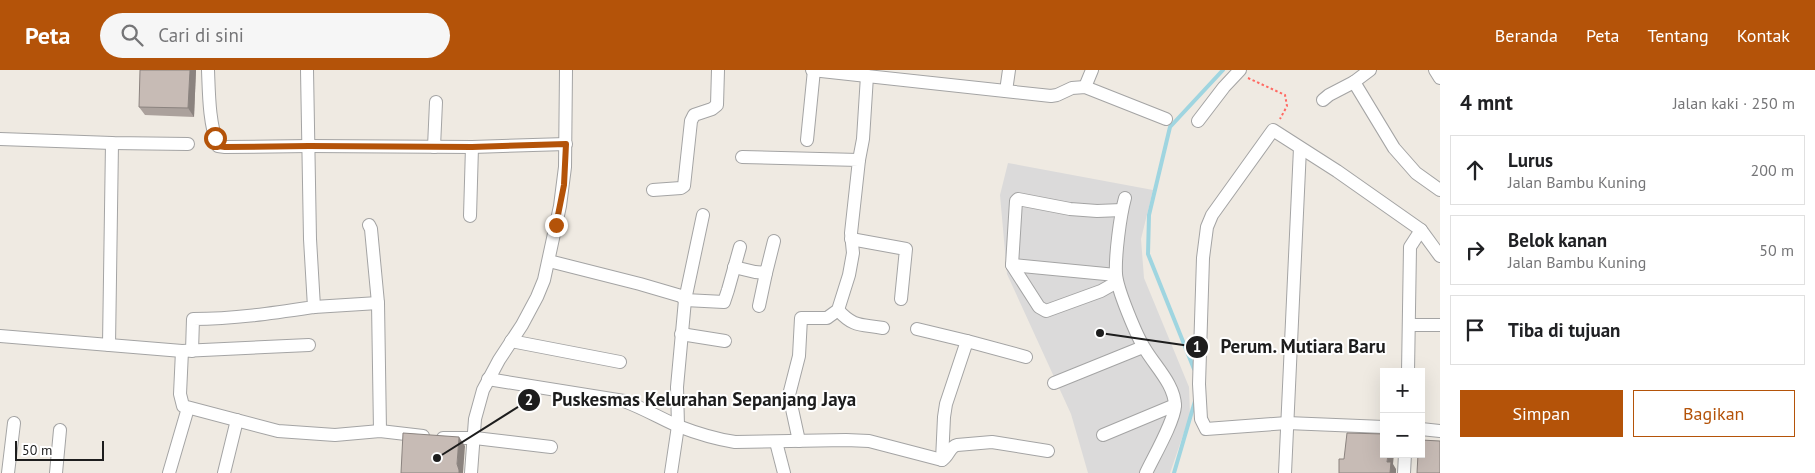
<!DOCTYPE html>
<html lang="id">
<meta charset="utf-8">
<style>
:root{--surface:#fff;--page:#f6f6f6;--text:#202124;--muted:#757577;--line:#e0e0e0;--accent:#b45309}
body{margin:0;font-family:"PT Sans",sans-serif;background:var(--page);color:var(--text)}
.controls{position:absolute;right:15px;bottom:15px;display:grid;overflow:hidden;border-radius:0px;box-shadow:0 5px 20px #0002}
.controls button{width:45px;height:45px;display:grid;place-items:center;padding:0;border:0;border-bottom:1px solid var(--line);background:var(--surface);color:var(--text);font:25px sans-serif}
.scale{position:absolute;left:15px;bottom:12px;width:89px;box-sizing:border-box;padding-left:5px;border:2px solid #1d1d1d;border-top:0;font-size:14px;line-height:18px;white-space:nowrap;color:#1d1d1d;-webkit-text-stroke:4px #fff;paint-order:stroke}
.stop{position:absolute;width:15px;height:15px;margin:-11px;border:4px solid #b45309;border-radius:50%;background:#fff}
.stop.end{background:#b45309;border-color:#fff;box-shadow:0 1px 5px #0008}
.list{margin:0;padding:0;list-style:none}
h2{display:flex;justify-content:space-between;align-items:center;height:65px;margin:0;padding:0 20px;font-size:21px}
h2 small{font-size:16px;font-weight:400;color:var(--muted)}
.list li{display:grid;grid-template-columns:32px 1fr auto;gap:15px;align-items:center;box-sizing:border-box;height:70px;margin:0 10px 10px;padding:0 10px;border:1px solid var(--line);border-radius:0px}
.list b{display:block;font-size:19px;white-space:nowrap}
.list p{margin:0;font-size:16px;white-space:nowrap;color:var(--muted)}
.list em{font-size:16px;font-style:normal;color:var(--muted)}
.actions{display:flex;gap:10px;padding:15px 20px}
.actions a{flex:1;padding:11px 0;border:1px solid var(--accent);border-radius:0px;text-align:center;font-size:18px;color:var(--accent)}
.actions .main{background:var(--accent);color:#fff}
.icon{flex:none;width:28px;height:28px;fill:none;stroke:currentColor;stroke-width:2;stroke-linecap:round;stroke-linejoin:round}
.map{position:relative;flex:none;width:1440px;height:403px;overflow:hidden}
header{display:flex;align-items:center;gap:30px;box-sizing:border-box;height:70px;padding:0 25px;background:var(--accent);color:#fff}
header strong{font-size:24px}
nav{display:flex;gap:28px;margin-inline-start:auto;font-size:18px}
.search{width:350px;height:45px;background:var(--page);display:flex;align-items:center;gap:12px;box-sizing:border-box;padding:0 18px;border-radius:28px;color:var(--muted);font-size:19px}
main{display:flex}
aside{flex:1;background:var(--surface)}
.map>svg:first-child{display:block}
.residential{fill:#dbdada}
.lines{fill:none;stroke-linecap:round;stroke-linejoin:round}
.stream{stroke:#9fd5e0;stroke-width:4}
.minor-casing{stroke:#a4a4a4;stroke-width:14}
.path{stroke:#ff6a63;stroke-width:2;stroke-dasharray:2.5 2.5;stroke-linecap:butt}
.minor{stroke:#fff;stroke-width:12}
.wall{fill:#aba19c}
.shaded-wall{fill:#8b837f}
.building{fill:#c7bbb5;stroke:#8b837f}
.route{stroke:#b45309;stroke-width:6}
.leader{fill:none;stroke:#1d1d1d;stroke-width:2}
.callout-dot{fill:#1d1d1d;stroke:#fff;stroke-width:2}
.mark-label{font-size:15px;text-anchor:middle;font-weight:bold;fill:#fff}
.callout-label{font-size:19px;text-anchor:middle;font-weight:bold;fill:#1d1d1d;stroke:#fff;stroke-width:4;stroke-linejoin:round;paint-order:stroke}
</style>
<header>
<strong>Peta</strong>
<div class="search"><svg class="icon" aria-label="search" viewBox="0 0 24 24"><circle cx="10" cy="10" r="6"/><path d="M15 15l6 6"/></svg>Cari di sini</div>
<nav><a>Beranda</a><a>Peta</a><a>Tentang</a><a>Kontak</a></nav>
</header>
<main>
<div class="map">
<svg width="1440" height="403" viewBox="0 0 1440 403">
<rect width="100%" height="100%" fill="#efeae2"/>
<!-- residential -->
<polygon class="residential" points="1008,93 1153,120 1141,169 1144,208 1189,317 1190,345 1170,403 1088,403 1071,344 1007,204 1000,125"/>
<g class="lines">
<!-- stream -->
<g class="stream">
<polyline points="1194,299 1148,184 1149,145 1170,57 1223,0"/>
<polyline points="1174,403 1195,331"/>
</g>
<!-- minor casing -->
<g class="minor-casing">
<g id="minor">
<path d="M208 0C209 25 209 53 218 76L225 77 309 76 472 77 566 74"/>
<polyline points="812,0 1051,26 1057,25 1072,18 1085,17 1166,49"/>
<polyline points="1435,0 1440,8"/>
<polyline points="1354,12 1394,78 1416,103 1440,120"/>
<polyline points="1085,17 1092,0"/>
<polyline points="1006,21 1009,0"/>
<polyline points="1323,30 1329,25 1354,12 1370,0"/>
<polyline points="1198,51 1224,17 1240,0"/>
<polyline points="0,69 112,73 188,74"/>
<polyline points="807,70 814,0"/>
<polyline points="434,77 436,32"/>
<polyline points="742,87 859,90 851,163 853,183 849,205 838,240 827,248 801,248 799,286 789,325 799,371"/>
<polyline points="859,90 863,69 867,6"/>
<polyline points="653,120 681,118 684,116 691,51 694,45 712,39 717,35 718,0"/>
<path d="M1125 128C1120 146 1115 186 1116 204 1117 219 1137 267 1145 279 1155 296 1175 315 1175 336 1174 352 1153 388 1146 403"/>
<polyline points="470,146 472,77"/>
<polyline points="369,155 371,159 378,233 380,361"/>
<polyline points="851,169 906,179 901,229"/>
<polyline points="549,191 640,214 681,226 685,230 724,232 728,220 740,177"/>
<polyline points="1012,195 1116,205"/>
<polyline points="734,197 755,202 766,203 774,171"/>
<polyline points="1117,212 1101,221 1046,241 1039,237 1012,195 1016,131 1018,129 1070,139 1097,141 1122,140"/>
<polyline points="759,236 766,203"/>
<polyline points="314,237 378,233"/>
<path d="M838 240C854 258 862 254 883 258"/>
<polyline points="1409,255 1440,255"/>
<polyline points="917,259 967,271 946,334 944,347 942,390"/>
<polyline points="681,264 725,271"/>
<polyline points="0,266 182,281 309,275"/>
<polyline points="511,271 620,292"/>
<polyline points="967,271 1026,287"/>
<polyline points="109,275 112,73"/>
<polyline points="182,281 180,324 183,336 278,361 335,365 380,361 423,366"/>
<path d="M192 281 193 249C235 249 274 243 314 237L310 169 307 0"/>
<polyline points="1408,302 1410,177 1421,160"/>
<path d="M488 309 624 331C643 338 660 348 678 356 696 363 715 369 735 372L846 370 869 371 942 390C949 386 949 377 957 375L992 372 1048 381"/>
<polyline points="1054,313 1143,277"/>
<polyline points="1384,357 1287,353 1206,359 1201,349 1199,314 1203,188 1207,157 1212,145 1273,60 1337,101 1421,160 1440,186"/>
<polyline points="1421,359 1440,361"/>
<polyline points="1103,365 1175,335"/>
<polyline points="443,368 475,368 551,377"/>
<polyline points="776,372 784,403"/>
<polyline points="8,403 14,353"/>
<polyline points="56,403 60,360"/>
<polyline points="169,403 188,338"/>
<polyline points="224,403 237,350"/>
<polyline points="471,403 475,349 483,320 499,290 522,255 537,227 544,210 560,136 565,97 566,0"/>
<polyline points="671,403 678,356 677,317 685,230 703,145"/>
<polyline points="1285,403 1300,78"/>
<polyline points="1404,403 1405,384"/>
</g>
</g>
<!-- path -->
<polyline class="path" points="1248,8 1285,25 1287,36 1280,49"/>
<!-- minor -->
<use href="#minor" class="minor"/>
</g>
<!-- wall -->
<polygon class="wall" points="196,0 194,47 145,45 139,37"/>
<!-- shaded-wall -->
<g class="shaded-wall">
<polygon points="190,0 196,0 194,47 188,38"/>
<polygon points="459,367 465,376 463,403 459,403 457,394"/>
<polygon points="1388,384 1394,384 1393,394 1396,399 1396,403 1390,403 1387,392"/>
</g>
<!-- building -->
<g class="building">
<polygon points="140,0 190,0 188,38 139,37"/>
<polygon points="403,363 459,367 457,394 459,400 459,403 401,403"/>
<polygon points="1347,363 1384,364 1384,384 1388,384 1387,392 1391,392 1390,403 1339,403 1339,389 1344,389"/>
<polygon points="1421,370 1440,371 1440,403 1417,403 1418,384 1421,384"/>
</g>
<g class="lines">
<!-- route -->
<polyline class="route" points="215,68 218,76 225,77 309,76 472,77 566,74 564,115 556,155"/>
</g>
<!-- callouts -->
<path class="leader" d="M1100 263L1197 277M437 388L529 330"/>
<g class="callout-dot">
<circle cx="1100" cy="263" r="5"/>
<circle cx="437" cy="388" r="5"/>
<circle cx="1197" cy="277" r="12"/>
<circle cx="529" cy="330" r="12"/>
</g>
<g class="mark-label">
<text x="1197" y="282">1</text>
<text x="529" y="335">2</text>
</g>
<g class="callout-label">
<text x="1303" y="283">Perum. Mutiara Baru</text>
<text x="704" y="336">Puskesmas Kelurahan Sepanjang Jaya</text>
</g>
</svg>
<div class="controls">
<button>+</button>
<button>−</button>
</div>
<div class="scale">50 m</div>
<div class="stop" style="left:215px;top:68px"></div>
<div class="stop end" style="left:556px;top:155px"></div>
</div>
<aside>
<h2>4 mnt<small>Jalan kaki · 250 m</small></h2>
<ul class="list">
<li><svg class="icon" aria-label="ahead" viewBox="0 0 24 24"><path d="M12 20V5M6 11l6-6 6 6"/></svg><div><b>Lurus</b><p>Jalan Bambu Kuning</p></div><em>200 m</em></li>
<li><svg class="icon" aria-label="right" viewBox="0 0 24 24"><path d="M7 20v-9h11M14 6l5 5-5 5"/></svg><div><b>Belok kanan</b><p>Jalan Bambu Kuning</p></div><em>50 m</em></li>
<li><svg class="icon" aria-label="arrive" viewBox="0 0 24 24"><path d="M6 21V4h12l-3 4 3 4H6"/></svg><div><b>Tiba di tujuan</b></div></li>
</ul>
<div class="actions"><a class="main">Simpan</a><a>Bagikan</a></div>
</aside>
</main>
